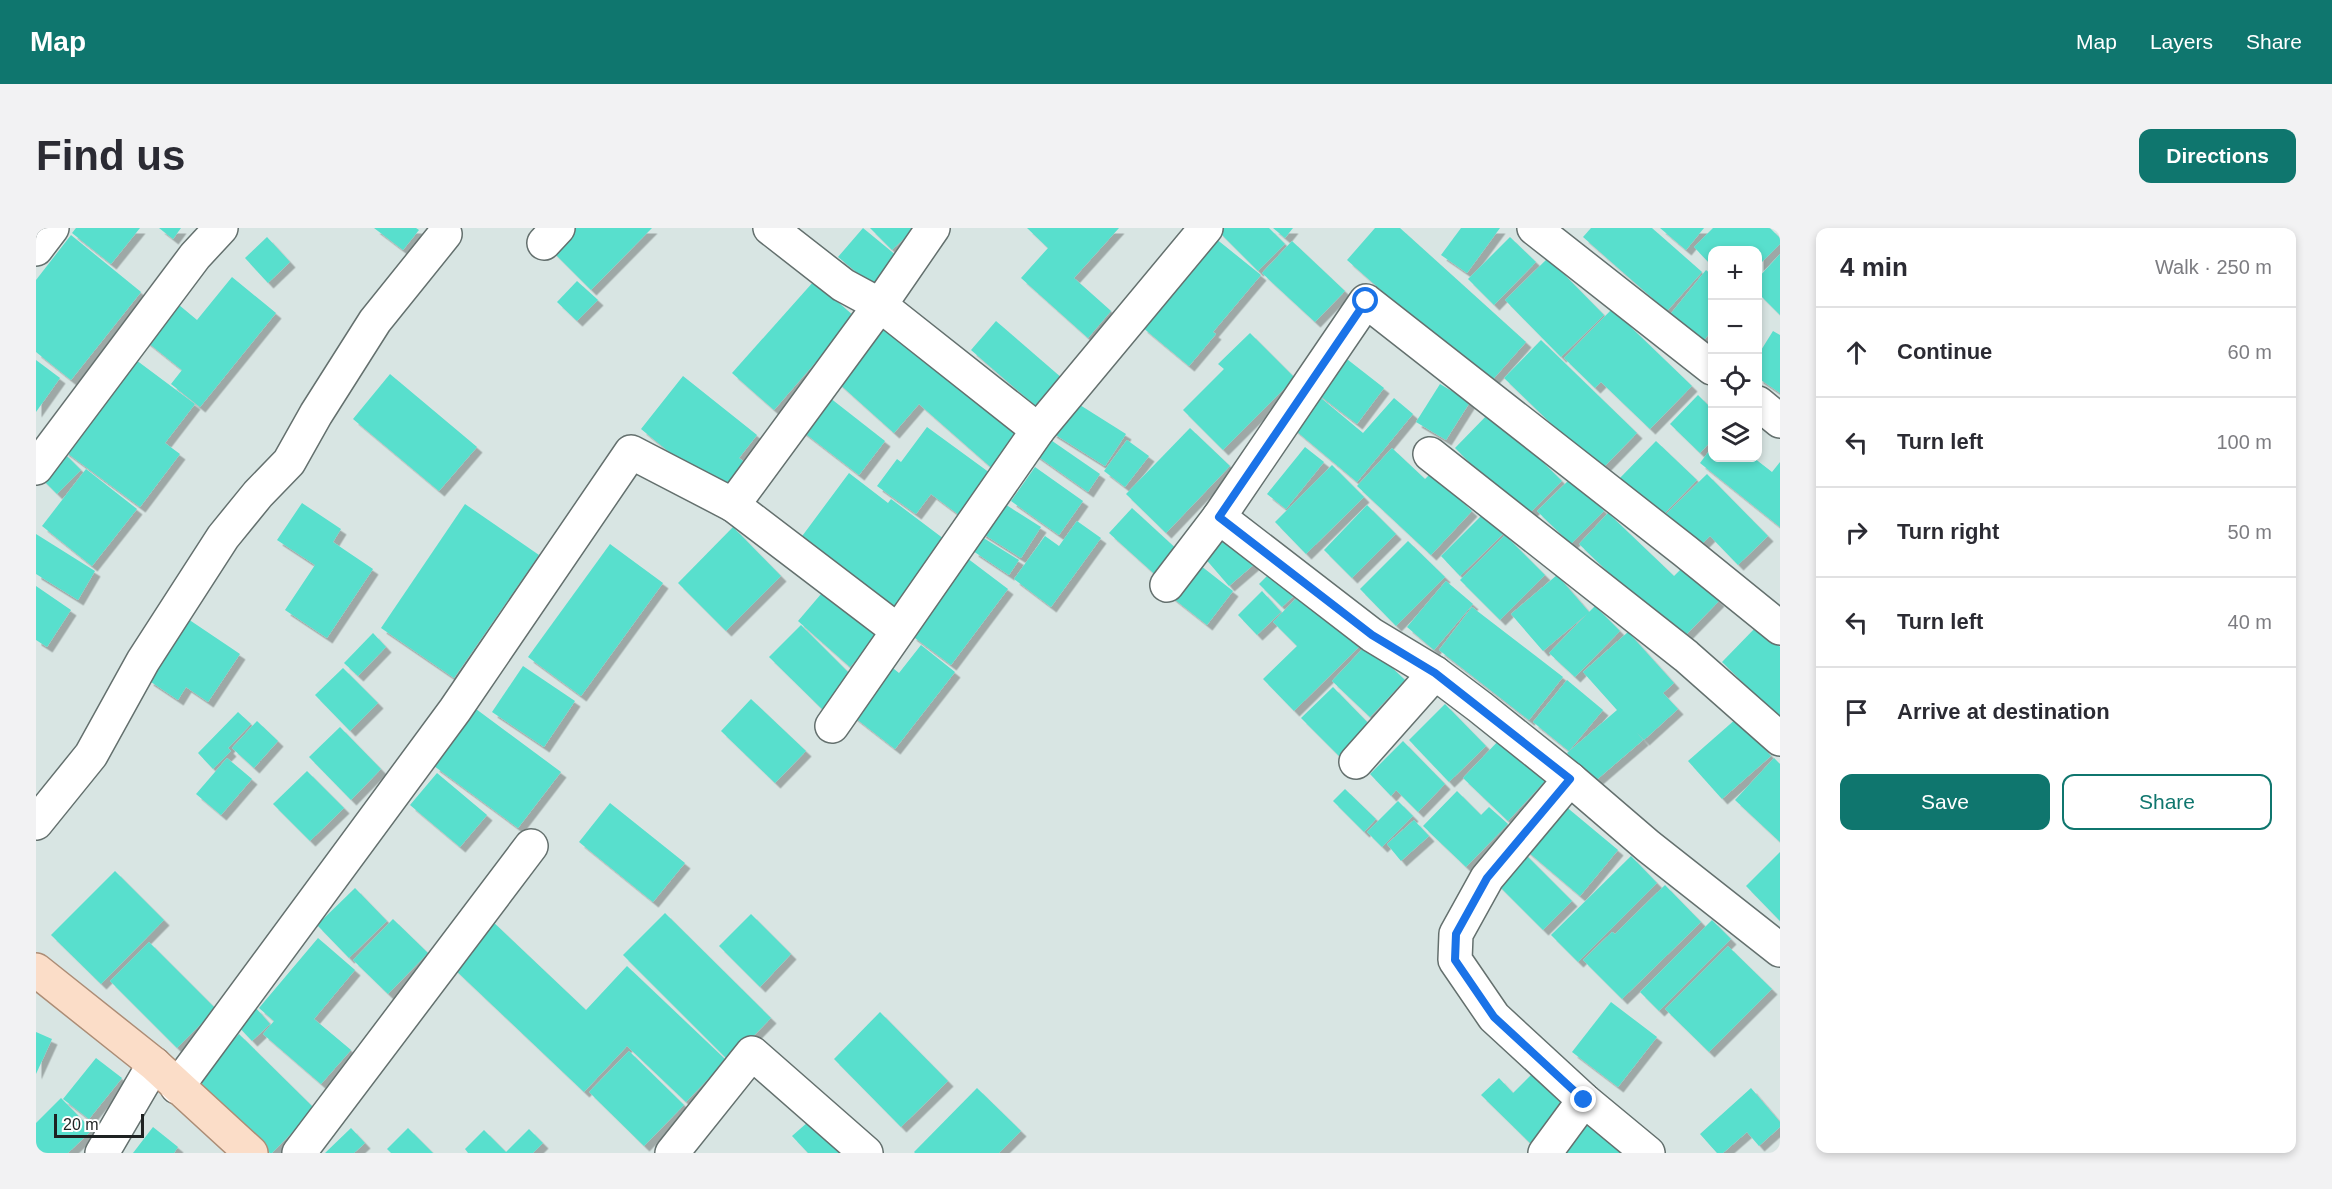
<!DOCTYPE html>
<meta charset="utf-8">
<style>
:root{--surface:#fff;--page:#f2f2f3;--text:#2b2b33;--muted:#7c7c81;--line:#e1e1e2;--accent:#0f766e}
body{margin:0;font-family:Arial,sans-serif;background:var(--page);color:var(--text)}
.controls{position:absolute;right:18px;top:18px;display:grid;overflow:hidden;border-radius:12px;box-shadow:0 3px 9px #0003}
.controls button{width:54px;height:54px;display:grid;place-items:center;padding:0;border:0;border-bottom:2px solid var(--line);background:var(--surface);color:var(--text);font:30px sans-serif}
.scale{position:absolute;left:18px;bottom:15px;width:90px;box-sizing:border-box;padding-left:6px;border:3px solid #1e2222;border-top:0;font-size:16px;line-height:21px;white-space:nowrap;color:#1e2222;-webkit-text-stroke:4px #fff;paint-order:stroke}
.stop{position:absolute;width:18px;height:18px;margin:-14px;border:4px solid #1a73e8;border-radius:50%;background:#fff}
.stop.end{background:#1a73e8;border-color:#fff;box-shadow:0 2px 6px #0008}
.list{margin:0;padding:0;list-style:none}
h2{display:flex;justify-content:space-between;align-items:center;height:78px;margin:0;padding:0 24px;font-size:26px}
h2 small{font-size:20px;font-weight:400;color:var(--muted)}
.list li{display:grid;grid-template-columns:39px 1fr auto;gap:18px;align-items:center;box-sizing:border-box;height:90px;padding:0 24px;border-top:2px solid var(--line)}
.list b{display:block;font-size:22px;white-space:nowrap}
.list em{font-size:20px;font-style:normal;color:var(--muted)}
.actions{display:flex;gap:12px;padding:18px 24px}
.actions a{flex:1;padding:14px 0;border:2px solid var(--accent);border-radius:12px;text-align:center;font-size:21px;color:var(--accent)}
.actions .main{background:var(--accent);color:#fff}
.icon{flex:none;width:33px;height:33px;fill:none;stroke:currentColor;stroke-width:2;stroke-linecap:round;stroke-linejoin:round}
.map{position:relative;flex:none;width:1744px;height:925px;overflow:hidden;border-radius:12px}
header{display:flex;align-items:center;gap:36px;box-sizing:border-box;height:84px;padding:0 30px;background:var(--accent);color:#fff}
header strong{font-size:28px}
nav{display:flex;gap:33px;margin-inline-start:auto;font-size:21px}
.intro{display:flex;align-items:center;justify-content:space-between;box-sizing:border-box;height:144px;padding:0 36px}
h1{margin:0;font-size:42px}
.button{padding:15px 27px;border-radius:12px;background:var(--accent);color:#fff;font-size:21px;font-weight:700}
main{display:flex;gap:36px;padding:0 36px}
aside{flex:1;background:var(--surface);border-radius:12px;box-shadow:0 3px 9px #0003}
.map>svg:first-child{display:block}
.building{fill:#58dfcd;filter:url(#shadow)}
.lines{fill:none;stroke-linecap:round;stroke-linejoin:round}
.minor-casing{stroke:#64706e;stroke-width:36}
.major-casing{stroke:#ac8d76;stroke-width:36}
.minor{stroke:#fff;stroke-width:33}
.major{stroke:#fbddc8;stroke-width:33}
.route{stroke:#1a73e8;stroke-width:8}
</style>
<header>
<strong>Map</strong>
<nav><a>Map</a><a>Layers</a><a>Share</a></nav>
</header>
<div class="intro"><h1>Find us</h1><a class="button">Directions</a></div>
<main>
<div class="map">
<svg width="1744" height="925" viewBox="0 0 1744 925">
<defs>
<filter id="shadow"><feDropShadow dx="5.5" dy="5.5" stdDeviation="0" flood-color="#0004"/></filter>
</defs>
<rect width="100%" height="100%" fill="#d8e5e3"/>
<!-- building -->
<g class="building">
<polygon points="40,0 104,0 75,36 36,5"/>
<polygon points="123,0 145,0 137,11"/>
<polygon points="338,0 380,0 383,2 367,22"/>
<polygon points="527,0 616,0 555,62 510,17"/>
<polygon points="827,0 861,28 836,57 802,29"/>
<polygon points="834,0 879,0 856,22"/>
<polygon points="991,0 1083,0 1038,50 1075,83 1052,110 985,50 1012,20"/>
<polygon points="1185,0 1233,0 1249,16 1222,43 1182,3"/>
<polygon points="1237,0 1257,0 1249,10"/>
<polygon points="1339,0 1364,0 1490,114 1452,157 1311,32"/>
<polygon points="1425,0 1464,0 1431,45 1405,27"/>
<polygon points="1555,0 1616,0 1666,44 1631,83 1547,9"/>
<polygon points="1624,0 1668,0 1650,22"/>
<polygon points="1677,0 1734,0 1744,10 1744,16 1722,38 1722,22 1676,22 1676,38 1658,19"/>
<polygon points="35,7 105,64 35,152 0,124 0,52"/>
<polygon points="231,9 254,34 232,55 209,30"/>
<polygon points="1474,9 1500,34 1458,77 1432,51"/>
<polygon points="1179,10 1225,47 1177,104 1180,106 1153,138 1106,99"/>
<polygon points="1256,13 1309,63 1279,94 1226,45"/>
<polygon points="1744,26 1744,87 1722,65 1722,50"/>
<polygon points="1512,30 1568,87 1525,129 1469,72"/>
<polygon points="1670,42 1676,47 1676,102 1665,116 1632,89"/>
<polygon points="196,49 240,85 164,179 135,156 146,142 106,110 137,72 161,92"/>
<polygon points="541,53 562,72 541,93 521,74"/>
<polygon points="778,53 819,89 738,182 696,145"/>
<polygon points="1576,81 1656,158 1614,201 1565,154 1559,160 1528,130"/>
<polygon points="851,93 985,211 958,242 883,176 858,205 799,152"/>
<polygon points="960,93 1027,151 1002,180 935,122"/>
<polygon points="1737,103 1744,107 1744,165 1722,150 1722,127"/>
<polygon points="1214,105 1259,150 1187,222 1147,182 1188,141 1182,136"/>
<polygon points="1505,112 1601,205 1564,243 1468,150"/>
<polygon points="1307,128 1348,160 1321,196 1279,164"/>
<polygon points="96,129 159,176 129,215 144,226 104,279 27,222"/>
<polygon points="0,132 24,150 0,184"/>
<polygon points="354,146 441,219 403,263 317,191"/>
<polygon points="647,148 721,207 703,230 711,236 686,267 605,201"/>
<polygon points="1404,156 1434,174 1410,212 1380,194"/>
<polygon points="1279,165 1327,205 1358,170 1377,186 1321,254 1253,197"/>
<polygon points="789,166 849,213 823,247 762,200"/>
<polygon points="1662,167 1676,181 1676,212 1664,225 1634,196"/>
<polygon points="1036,172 1090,206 1069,238 1015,204"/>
<polygon points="1455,183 1526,253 1489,290 1419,220"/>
<polygon points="891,199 954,245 923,287 895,266 880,286 841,258 861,231 865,234"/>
<polygon points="1154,200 1194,238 1130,305 1090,266"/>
<polygon points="1009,208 1064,246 1052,264 997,225"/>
<polygon points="1091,212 1113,228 1089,259 1068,243"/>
<polygon points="1620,213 1661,252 1623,291 1582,252"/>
<polygon points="1269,219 1288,234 1250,281 1231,266"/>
<polygon points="1676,219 1676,230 1718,230 1736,244 1744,234 1744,299 1664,235"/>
<polygon points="1356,220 1389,251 1395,245 1436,283 1395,327 1321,258"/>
<polygon points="27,224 45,242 21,266 4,249"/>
<polygon points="1296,237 1328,269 1270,326 1239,294"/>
<polygon points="999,239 1047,273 1023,307 975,273"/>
<polygon points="50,241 101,281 56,338 6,298"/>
<polygon points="813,245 852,275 855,271 912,314 857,387 761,315"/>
<polygon points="1671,246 1732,308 1702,337 1674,308 1662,320 1629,287"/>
<polygon points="1535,250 1568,283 1535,316 1501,283"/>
<polygon points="964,273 1005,299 985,330 944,304"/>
<polygon points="266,275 305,301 297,314 337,341 291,410 249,382 279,337 241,312"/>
<polygon points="429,276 503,327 418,450 345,400"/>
<polygon points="1331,277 1360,306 1316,350 1288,322"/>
<polygon points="1096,280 1146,326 1124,351 1073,305"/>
<polygon points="1572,285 1638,348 1647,339 1683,373 1644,413 1543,316"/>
<polygon points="1447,286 1467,306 1424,348 1405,328"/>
<polygon points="1041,293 1065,310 1015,379 978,351 1009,308 1023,318"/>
<polygon points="1190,296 1222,333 1193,358 1161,321"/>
<polygon points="697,299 745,348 690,403 642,355"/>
<polygon points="0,306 59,343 42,372 0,346"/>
<polygon points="1469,307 1509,347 1464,392 1424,352"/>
<polygon points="946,309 983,332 973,347 937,323"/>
<polygon points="1372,313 1409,349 1360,398 1324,361"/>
<polygon points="574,316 627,355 545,468 492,429"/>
<polygon points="931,330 972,361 915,437 875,407"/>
<polygon points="1160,334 1197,363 1171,397 1133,367"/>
<polygon points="1242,337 1265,361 1246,379 1223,356"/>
<polygon points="1521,347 1553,384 1559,378 1584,403 1539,449 1513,425 1551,386 1507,423 1475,386"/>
<polygon points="1410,353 1437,376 1398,422 1371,399"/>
<polygon points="0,358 35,382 11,419 0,412"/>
<polygon points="791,359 844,405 814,439 762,393"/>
<polygon points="1270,360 1326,416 1258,483 1227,451 1261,418 1237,394"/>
<polygon points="1226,363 1245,384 1221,407 1202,387"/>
<polygon points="1436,379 1527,449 1493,492 1403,422"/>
<polygon points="152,391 204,426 172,474 150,459 142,472 112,452"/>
<polygon points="765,397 817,449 786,481 733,429"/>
<polygon points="1722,397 1744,419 1744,491 1686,434"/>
<polygon points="1592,404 1638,455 1627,465 1642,481 1608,512 1601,505 1607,512 1557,555 1531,525 1581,482 1547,444"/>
<polygon points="337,405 350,419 322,448 308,435"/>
<polygon points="1331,416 1369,452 1334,489 1296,453"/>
<polygon points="885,417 919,444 859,521 809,482 848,433 863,445"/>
<polygon points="487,438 539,473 508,519 456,484"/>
<polygon points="307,440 342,475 314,503 279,467"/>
<polygon points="1531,452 1567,482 1533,523 1497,494"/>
<polygon points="1297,459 1336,499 1305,530 1265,490"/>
<polygon points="715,471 770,523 739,555 685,503"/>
<polygon points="1409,476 1450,518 1413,554 1373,512"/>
<polygon points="440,481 525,544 482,600 398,538"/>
<polygon points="202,484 215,496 192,520 195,523 177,541 162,525"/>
<polygon points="1701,490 1735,528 1686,571 1652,533"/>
<polygon points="221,493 242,513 218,540 196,520"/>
<polygon points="304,499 345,541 315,572 273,529"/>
<polygon points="1465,510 1509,553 1472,593 1427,550"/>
<polygon points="1367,513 1409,556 1382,584 1360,562 1355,568 1334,546"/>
<polygon points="191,530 216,551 185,587 160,566"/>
<polygon points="1738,530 1744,536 1744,614 1699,572"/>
<polygon points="271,543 308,580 274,613 237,576"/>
<polygon points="401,545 451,587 424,619 374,577"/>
<polygon points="1309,561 1340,591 1328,604 1297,573"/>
<polygon points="1421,563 1445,587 1453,579 1472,596 1430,639 1387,598"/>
<polygon points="1522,572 1582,622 1544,668 1485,618"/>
<polygon points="1362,573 1377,588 1346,619 1331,604"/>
<polygon points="574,575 649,635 617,674 543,614"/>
<polygon points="1378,592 1393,608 1365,633 1351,616"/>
<polygon points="1485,622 1536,673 1507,702 1456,651"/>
<polygon points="1744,624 1744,693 1710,658"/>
<polygon points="1595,628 1621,655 1542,734 1515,707"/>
<polygon points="79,643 128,692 65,756 15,707"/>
<polygon points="1629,657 1665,694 1586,771 1547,732 1576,704 1579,706"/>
<polygon points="319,660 351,693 313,730 281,697"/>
<polygon points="629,685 735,790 693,833 587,727"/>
<polygon points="715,686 755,726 724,759 683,718"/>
<polygon points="357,691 392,725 352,766 317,732"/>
<polygon points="455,692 550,782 591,738 690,832 650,874 591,818 548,864 413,736"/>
<polygon points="1676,692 1695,711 1623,783 1604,764"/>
<polygon points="282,710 319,742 278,791 315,822 285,856 227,806 238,793 223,780"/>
<polygon points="113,714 180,781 141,820 74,753"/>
<polygon points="1692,718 1736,761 1673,824 1629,781"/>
<polygon points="1575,774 1621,809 1582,859 1536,824"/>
<polygon points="219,779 234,796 216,813 201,797"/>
<polygon points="844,784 912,853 865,899 798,831"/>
<polygon points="0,804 16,811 0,846"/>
<polygon points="203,806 279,881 236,925 234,925 158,852"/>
<polygon points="593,823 648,877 608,918 553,864"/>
<polygon points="60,830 86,850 53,891 27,871"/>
<polygon points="1497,845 1530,878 1494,915 1445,867 1463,850 1477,865"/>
<polygon points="941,860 985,903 963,925 879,925 878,924"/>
<polygon points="1715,860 1744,894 1744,899 1723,918 1711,904 1687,925 1681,925 1664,906"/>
<polygon points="25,870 56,902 32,925 0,925 0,895"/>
<polygon points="780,887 814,925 772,925 756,908"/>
<polygon points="1553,893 1585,925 1522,925"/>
<polygon points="117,899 142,919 138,925 97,925"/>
<polygon points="315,900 329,915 318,925 289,925"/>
<polygon points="372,900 397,925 355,925 351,921"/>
<polygon points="493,901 507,915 497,925 432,925 429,921 448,902 470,924"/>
</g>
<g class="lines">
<!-- minor casing -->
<g class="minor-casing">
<g id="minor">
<polyline points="734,0 807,57 844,77 1002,202"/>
<polyline points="1498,0 1676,140"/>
<polyline points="508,15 522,0"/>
<polyline points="0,21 16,0"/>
<polyline points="1722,175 1744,193"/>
<polyline points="1394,226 1650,428 1744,511"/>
<polyline points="0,240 159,28 185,0"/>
<polyline points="697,277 861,402"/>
<polyline points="1183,289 1330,73 1649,323 1744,400"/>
<polyline points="1131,357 1183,289 1336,407 1399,445 1444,479 1534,551 1612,618 1744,722"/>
<polyline points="796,498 1002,202 1170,0"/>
<polyline points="1320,534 1399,445"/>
<polyline points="1534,551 1451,650 1420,706 1419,732 1458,789 1548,872 1612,925"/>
<polyline points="0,595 55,527 107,433 187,309 222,266 253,234 280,186 339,93 409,6"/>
<polyline points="141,859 419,482 595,224 697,277 844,77 897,0"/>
<polyline points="66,925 118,836"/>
<polyline points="263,925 495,618"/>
<polyline points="636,925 716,825 830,925"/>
<polyline points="1509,925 1548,872"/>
</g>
</g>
<!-- major casing -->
<g class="major-casing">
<polyline id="major" points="0,742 118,836 215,925"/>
</g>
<!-- minor -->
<use href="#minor" class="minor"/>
<!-- major -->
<use href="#major" class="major"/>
</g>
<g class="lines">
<!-- route -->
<polyline class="route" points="1330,73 1183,289 1336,407 1399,445 1534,551 1451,650 1420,706 1419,732 1458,789 1548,872"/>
</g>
</svg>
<div class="controls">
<button>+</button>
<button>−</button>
<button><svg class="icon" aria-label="locate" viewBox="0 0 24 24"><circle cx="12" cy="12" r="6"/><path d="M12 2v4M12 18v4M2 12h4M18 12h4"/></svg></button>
<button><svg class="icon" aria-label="layers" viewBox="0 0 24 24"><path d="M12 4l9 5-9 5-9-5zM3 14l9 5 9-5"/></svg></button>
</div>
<div class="scale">20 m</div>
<div class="stop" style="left:1330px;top:73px"></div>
<div class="stop end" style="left:1548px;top:872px"></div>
</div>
<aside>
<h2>4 min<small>Walk · 250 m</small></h2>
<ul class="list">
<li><svg class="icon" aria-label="ahead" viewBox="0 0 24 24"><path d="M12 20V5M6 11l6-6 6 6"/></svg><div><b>Continue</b></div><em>60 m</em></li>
<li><svg class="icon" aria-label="left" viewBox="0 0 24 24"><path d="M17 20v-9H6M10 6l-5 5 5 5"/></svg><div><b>Turn left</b></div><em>100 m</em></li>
<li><svg class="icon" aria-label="right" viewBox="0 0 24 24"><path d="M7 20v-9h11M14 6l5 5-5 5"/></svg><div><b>Turn right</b></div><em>50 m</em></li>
<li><svg class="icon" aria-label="left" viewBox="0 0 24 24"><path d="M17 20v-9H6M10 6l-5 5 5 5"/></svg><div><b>Turn left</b></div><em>40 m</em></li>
<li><svg class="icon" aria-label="arrive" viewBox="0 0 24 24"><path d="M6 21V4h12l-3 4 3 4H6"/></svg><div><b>Arrive at destination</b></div></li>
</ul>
<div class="actions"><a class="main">Save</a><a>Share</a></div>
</aside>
</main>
